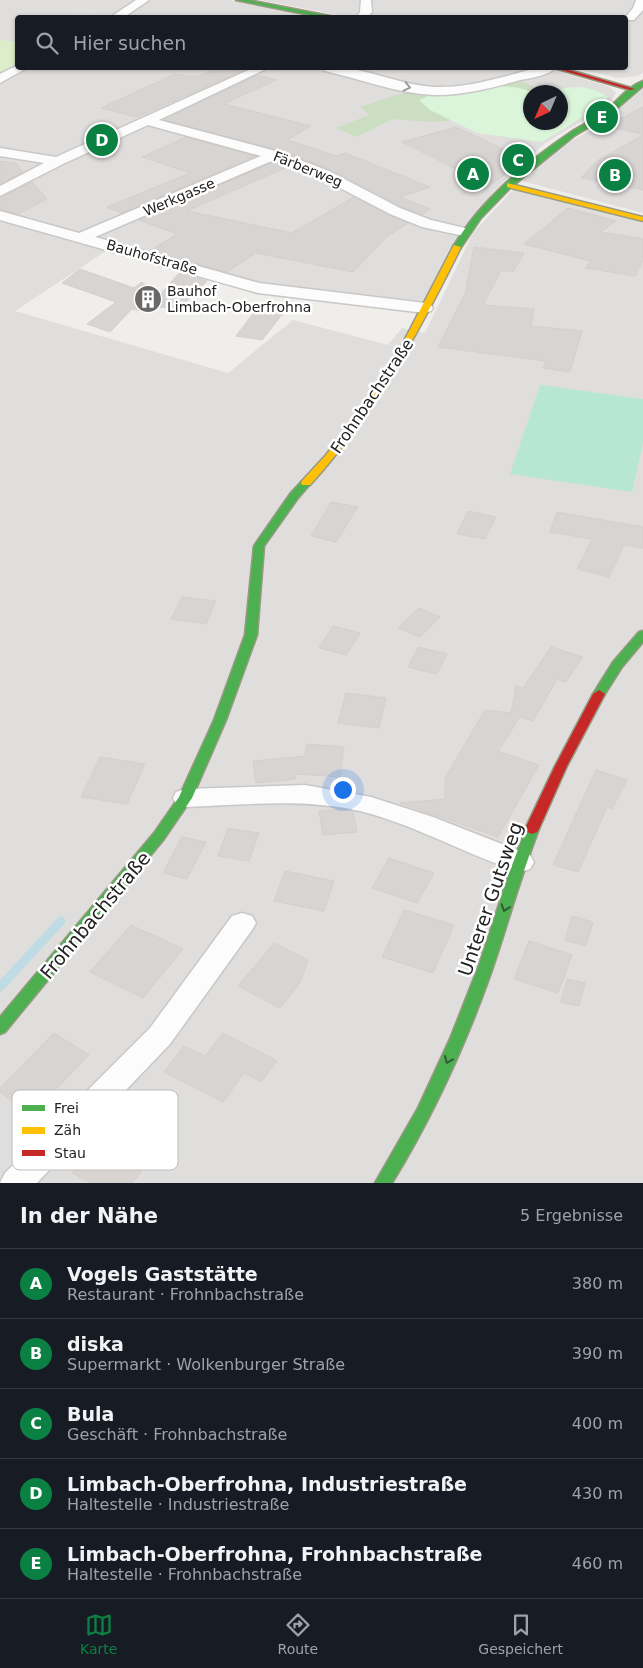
<!DOCTYPE html>
<html lang="de">
<meta charset="utf-8">
<style>
:root{--surface:#171b24;--page:#20242c;--text:#f1f3f6;--muted:#9ea1a6;--line:#363941;--accent:#0b8043}
body{margin:0;font-family:"DejaVu Sans",sans-serif;background:var(--page);color:var(--text)}
.compass{position:absolute;left:523px;top:85px;width:45px;height:45px;border-radius:50%;background:var(--surface);box-shadow:0 1px 4px #0004;rotate:224deg}
.you{position:absolute;left:342px;top:789px;width:18px;height:18px;margin:-12px;border:4px solid #fff;border-radius:50%;background:#1a73e8;box-shadow:0 0 0 8px #1a73e833}
.badge{display:grid;place-items:center;width:32px;height:32px;border-radius:50%;background:var(--accent);color:#fff;font-size:16px;font-weight:700}
.pin{position:absolute;translate:-50% -50%;border:2px solid #fff;box-shadow:0 1px 5px #0006}
.list{margin:0;padding:0;list-style:none}
h2{display:flex;justify-content:space-between;align-items:center;height:65px;margin:0;padding:0 20px;font-size:21px}
h2 small{font-size:16px;font-weight:400;color:var(--muted)}
.list li{display:grid;grid-template-columns:32px 1fr auto;gap:15px;align-items:center;box-sizing:border-box;height:70px;padding:0 20px;border-top:1px solid var(--line)}
.list b{display:block;font-size:19px;white-space:nowrap}
.list p{margin:0;font-size:16px;white-space:nowrap;color:var(--muted)}
.list em{font-size:16px;font-style:normal;color:var(--muted)}
.icon{flex:none;width:28px;height:28px;fill:none;stroke:currentColor;stroke-width:2;stroke-linecap:round;stroke-linejoin:round}
.map{position:relative;flex:none;width:643px;height:1183px;overflow:hidden}
.search{position:absolute;background:var(--surface);box-shadow:0 1px 4px #0004;left:15px;right:15px;top:15px;height:55px;display:flex;align-items:center;gap:12px;box-sizing:border-box;padding:0 18px;border-radius:5px;color:var(--muted);font-size:19px}
.sheet{height:415px;background:var(--surface)}
nav{display:flex;justify-content:space-around;align-items:center;box-sizing:border-box;height:70px;border-top:1px solid var(--line);background:var(--surface);font-size:14px;color:var(--muted)}
nav a{display:grid;justify-items:center;gap:2px}
nav .on{color:var(--accent)}
.map>svg:first-child{display:block}
.residential{fill:#dfdedc;fill-rule:evenodd}
.grass{fill:#ddeccb}
.forest{fill:#cbdec1}
.park{fill:#daf5da}
.pitch{fill:#b7e6d2}
.parking{fill:#e0dfde}
.lines{fill:none;stroke-linecap:round;stroke-linejoin:round}
.stream{stroke:#bfdbe3;stroke-width:9}
.building{fill:#d7d4d2;stroke:#d3d0cc}
.street-casing{stroke:#c9c8c7;stroke-width:3}
.fast-casing{stroke:#999a82;stroke-width:3}
.slow-casing{stroke:#999a82;stroke-width:3}
.jam-casing{stroke:#999a82;stroke-width:3}
.street{fill:#fdfcfc;fill-rule:evenodd}
.fast{fill:#4caf50;fill-rule:evenodd}
.slow{fill:#ffc107;fill-rule:evenodd}
.jam{fill:#c62828;fill-rule:evenodd}
.oneway{stroke:#9a9a9a}
.oneway2{stroke:#335a34}
.labels{text-anchor:middle;dominant-baseline:central;stroke-width:5;stroke-linejoin:round;paint-order:stroke}
.far-street-label{font-size:14px;fill:#222;stroke:#fff}
.far-poi-label{font-size:14px;fill:#222;stroke:#fff;text-anchor:start}
.street-label{font-size:16px;fill:#222;stroke:#fff}
.near-street-label{font-size:19px;fill:#222;stroke:#fff}
.key{fill:#fff;stroke:#bdbdbd;stroke-width:1}
.key-label{font-size:14px;fill:#222}
</style>
<div class="map">
<svg width="643" height="1183" viewBox="0 0 643 1183">
<rect width="100%" height="100%" fill="#f0eeeb"/>
<!-- residential -->
<g class="residential">
<path d="M0 0H229L321 17 18 18V68H547L610 87 616 93 608 105 544 144 493 192 464 232 425 308 258 288 109 249 15 311 228 373 293 320 388 345 402 328 425 333 473 233 513 190 643 223V1183H0ZM530 92H560V122H530Z"/>
<polygon points="260,0 643,0 643,73 637,76 618,78 575,68 626,68 626,18 354,18"/>
<polygon points="643,89 643,213 522,181 570,142 598,126"/>
</g>
<!-- grass -->
<polygon class="grass" points="0,40 18,42 17,63 0,73"/>
<!-- forest -->
<polygon class="forest" points="513,78 547,92 530,92 447,121 432,122 392,119 357,137 336,128 369,115 360,107 415,89 436,91"/>
<!-- park -->
<path class="park" d="M491 86 514 87 533 92H530V122H560V92H542C570 88 583 81 608 97L604 104 542 142 477 133 430 110 419 100 437 92Z"/>
<!-- pitch -->
<polygon class="pitch" points="540,385 643,399 643,442 632,492 510,474"/>
<!-- parking -->
<g class="parking">
<polygon points="64,0 97,3 93,7 103,8 97,14 68,11 71,8 55,7"/>
<polygon points="600,131 633,140 597,161 582,178 643,190 643,209 539,185 531,180 560,153"/>
<polygon points="290,398 341,409 322,433 270,422"/>
<polygon points="395,402 494,420 464,474 360,454"/>
</g>
<g class="lines">
<!-- stream -->
<polyline class="stream" points="0,987 61,921"/>
</g>
<!-- building -->
<g class="building">
<polygon points="219,68 242,71 137,117 101,108 175,74 196,77"/>
<polygon points="258,75 276,80 224,104 311,126 287,140 337,156 345,153 430,187 400,197 430,209 422,215 401,206 330,169 279,150 164,120"/>
<polygon points="643,107 643,134 606,126"/>
<polygon points="456,127 509,152 504,175 484,190 470,186 474,178 402,142"/>
<polygon points="643,135 643,190 581,178 597,161"/>
<polygon points="186,137 255,156 121,213 107,207 190,173 142,157"/>
<polygon points="0,161 16,163 23,172 0,184"/>
<polygon points="274,162 287,167 187,211 292,233 354,197 408,223 388,236 353,272 256,253 227,272 150,251 177,234 139,220"/>
<polygon points="32,182 47,199 18,214 0,209 0,198"/>
<polygon points="568,208 616,221 601,232 643,239 643,260 635,276 586,268 590,261 524,244"/>
<polygon points="474,247 524,253 513,272 501,270 483,305 534,309 531,326 582,331 570,372 543,368 546,361 438,347 465,294"/>
<polygon points="80,269 134,288 142,282 150,291 148,293 159,296 179,273 207,281 180,308 160,307 147,312 132,309 110,332 87,324 116,302 62,283"/>
<polygon points="258,307 285,311 262,340 236,336"/>
<polygon points="331,502 358,507 336,542 311,536"/>
<polygon points="468,511 496,517 485,539 457,534"/>
<polygon points="557,512 643,527 643,548 624,545 609,577 577,569 592,539 550,532"/>
<polygon points="182,597 216,601 206,624 171,619"/>
<polygon points="419,608 440,617 420,637 398,628"/>
<polygon points="333,626 360,633 346,655 319,648"/>
<polygon points="418,647 447,654 437,674 408,667"/>
<polygon points="551,647 583,657 566,682 557,679 533,721 520,717 498,751 539,765 498,837 400,803 445,799 445,778 485,710 511,713 516,686 523,688"/>
<polygon points="346,693 386,698 379,728 338,723"/>
<polygon points="307,744 344,747 340,777 295,774 296,779 256,783 253,761 305,756"/>
<polygon points="100,757 145,764 127,804 81,797"/>
<polygon points="596,770 627,780 612,809 607,807 578,872 553,865"/>
<polygon points="340,809 353,812 357,832 323,835 319,811"/>
<polygon points="228,828 259,833 249,861 218,856"/>
<polygon points="182,837 206,842 187,879 163,873"/>
<polygon points="389,858 434,873 417,903 372,888"/>
<polygon points="285,871 334,881 324,911 274,901"/>
<polygon points="404,910 454,925 433,973 382,957"/>
<polygon points="572,916 593,922 586,946 565,940"/>
<polygon points="131,925 183,949 143,998 90,972"/>
<polygon points="529,941 572,955 558,993 514,979"/>
<polygon points="274,943 308,960 300,983 280,1008 238,986"/>
<polygon points="567,979 585,983 579,1006 561,1002"/>
<polygon points="54,1033 89,1055 32,1114 0,1092 0,1088"/>
<polygon points="223,1033 277,1061 261,1082 244,1073 223,1102 164,1072 184,1046 205,1056"/>
<polygon points="118,1116 165,1141 132,1183 90,1183 72,1173"/>
</g>
<g class="lines">
<!-- street casing -->
<g class="street-casing">
<g id="street">
<polygon points="136,0 149,0 123,18 109,18"/>
<polygon points="361,0 371,0 372,12 367,18 356,18 360,12"/>
<polygon points="636,0 643,0 643,10 634,20 626,20 625,18 633,8"/>
<polygon points="18,65 18,68 27,68 0,83 0,74"/>
<polygon points="253,68 268,68 159,120 279,152 329,171 400,208 431,220 469,229 471,232 469,235 464,236 422,227 390,214 319,177 274,160 95,237 259,283 425,303 431,305 433,308 431,311 425,313 258,293 0,220 0,211 79,233 261,156 148,125 63,164 0,196 0,186 44,163 0,156 0,148 56,157"/>
<path d="M323 68C358 63 398 86 435 87 459 88 484 82 507 76 523 72 539 66 555 68 548 76 530 78 520 80 492 88 462 96 433 95 396 93 360 79 325 71Z"/>
<path d="M305 785 371 797 433 817 530 855 534 862 530 869 521 872C466 855 416 825 360 811 303 798 243 805 185 807L176 804 173 798 176 792 185 789Z"/>
<polygon points="242,913 252,916 256,923 252,930 170,1044 37,1183 0,1183 5,1173 150,1028 232,916"/>
</g>
</g>
<!-- fast casing -->
<g class="fast-casing">
<g id="fast">
<polygon points="236,0 248,0 340,18 325,18"/>
<path d="M643 81V86L609 115 574 136 510 188 481 218 460 249H454L453 247C481 199 528 161 574 130 584 124 595 119 604 112 617 102 627 87 643 81Z"/>
<polygon points="306,480 311,483 298,498 264,546 257,635 226,720 192,798 164,839 5,1032 0,1034 0,1017 154,833 179,797 214,720 245,635 254,546 290,494 302,481"/>
<polygon points="643,631 643,642 622,667 603,697 595,697 593,694 613,662 639,632"/>
<path d="M532 824 537 826 539 829C521 875 508 923 492 970 466 1044 433 1116 392 1183H375L418 1108 450 1039 478 968 511 868 527 826Z"/>
</g>
</g>
<!-- slow casing -->
<g class="slow-casing">
<g id="slow">
<polygon points="507,183 643,217 643,221 507,187"/>
<path d="M454 245 461 247C418 334 375 413 310 485H302L301 483 302 481 326 455 368 400 404 341Z"/>
</g>
</g>
<!-- jam casing -->
<g class="jam-casing">
<g id="jam">
<polygon points="554,68 562,68 635,89 630,90"/>
<polygon points="599,690 605,694 567,766 539,829 537,832 532,834 527,832 525,829 555,766 593,694"/>
</g>
</g>
<!-- street -->
<use href="#street" class="street"/>
<!-- fast -->
<use href="#fast" class="fast"/>
<!-- slow -->
<use href="#slow" class="slow"/>
<!-- jam -->
<use href="#jam" class="jam"/>
</g>
<!-- one-way arrows -->
<defs><path id="oneway-chevron" d="M-2-3.5L2.5 0L-2 3.5" fill="none" stroke-width="1.6" stroke-linecap="round" stroke-linejoin="round" transform="scale(1.25)"/></defs>
<use class="oneway" href="#oneway-chevron" transform="translate(407 87) rotate(13)"/>
<g class="oneway2">
<use href="#oneway-chevron" transform="translate(505 908) rotate(109)"/>
<use href="#oneway-chevron" transform="translate(448 1060) rotate(113)"/>
</g>
<!-- icons -->
<defs>
<g id="building-disc" transform="scale(1.4375)"><circle r="9.5" fill="#6a6968" stroke="#fff"/><path d="M-4-6H4V6H1V3H-1V6H-4ZM-2.5-4.3h1.7v1.8h-1.7ZM.8-4.3h1.7v1.8H.8ZM-2.5-1h1.7V.8h-1.7ZM.8-1h1.7V.8H.8Z" fill="#fff"/></g>
</defs>
<g fill-rule="evenodd">
<use href="#building-disc" x="148" y="299"/>
</g>
<g class="labels">
<!-- far-street labels -->
<g class="far-street-label">
<text transform="translate(308 169) rotate(22)">Färberweg</text>
<text transform="translate(179 197) rotate(-23)">Werkgasse</text>
<text transform="translate(152 257) rotate(16)">Bauhofstraße</text>
</g>
<!-- far-poi labels -->
<g class="far-poi-label">
<text x="167" y="291">Bauhof<tspan x="167" dy="16">Limbach-Oberfrohna</tspan></text>
</g>
<!-- street labels -->
<g class="street-label">
<text transform="translate(372 396) rotate(-56)">Frohnbachstraße</text>
</g>
<!-- near-street labels -->
<g class="near-street-label">
<text transform="translate(490 899) rotate(-71)">Unterer Gutsweg</text>
<text transform="translate(95 915) rotate(-50)">Frohnbachstraße</text>
</g>
</g>
<!-- legend -->
<rect x="12" y="1090" width="166" height="80" rx="8" class="key"/>
<rect x="22" y="1105" width="23" height="6" fill="#4caf50"/>
<rect x="22" y="1127" width="23" height="7" fill="#ffc107"/>
<rect x="22" y="1150" width="23" height="6" fill="#c62828"/>
<g class="key-label">
<text x="54" y="1113">Frei</text>
<text x="54" y="1135">Zäh</text>
<text x="54" y="1158">Stau</text>
</g>
</svg>
<svg class="compass" viewBox="-18 -18 36 36"><path d="M0-13l5 13h-10z" fill="#e53935"/><path d="M0 13l5-13h-10z" fill="#9ea1a6"/></svg>
<div class="you"></div>
<div class="pin badge" style="left:473px;top:174px">A</div>
<div class="pin badge" style="left:615px;top:175px">B</div>
<div class="pin badge" style="left:518px;top:160px">C</div>
<div class="pin badge" style="left:102px;top:140px">D</div>
<div class="pin badge" style="left:602px;top:117px">E</div>
<div class="search"><svg class="icon" aria-label="search" viewBox="0 0 24 24"><circle cx="10" cy="10" r="6"/><path d="M15 15l6 6"/></svg>Hier suchen</div>
</div>
<section class="sheet">
<h2>In der Nähe<small>5 Ergebnisse</small></h2>
<ul class="list">
<li><span class="badge">A</span><div><b>Vogels Gaststätte</b><p>Restaurant · Frohnbachstraße</p></div><em>380 m</em></li>
<li><span class="badge">B</span><div><b>diska</b><p>Supermarkt · Wolkenburger Straße</p></div><em>390 m</em></li>
<li><span class="badge">C</span><div><b>Bula</b><p>Geschäft · Frohnbachstraße</p></div><em>400 m</em></li>
<li><span class="badge">D</span><div><b>Limbach-Oberfrohna, Industriestraße</b><p>Haltestelle · Industriestraße</p></div><em>430 m</em></li>
<li><span class="badge">E</span><div><b>Limbach-Oberfrohna, Frohnbachstraße</b><p>Haltestelle · Frohnbachstraße</p></div><em>460 m</em></li>
</ul>
</section>
<nav>
<a class="on"><svg class="icon" aria-label="map" viewBox="0 0 24 24"><path d="M3 6l6-2 6 2 6-2v14l-6 2-6-2-6 2zM9 4v14M15 6v14"/></svg>Karte</a>
<a><svg class="icon" aria-label="directions" viewBox="0 0 24 24"><path d="M12 3l9 9-9 9-9-9zM9 14v-3h6M13 9l2 2-2 2"/></svg>Route</a>
<a><svg class="icon" aria-label="saved" viewBox="0 0 24 24"><path d="M7 4h10v16l-5-4-5 4z"/></svg>Gespeichert</a>
</nav>
